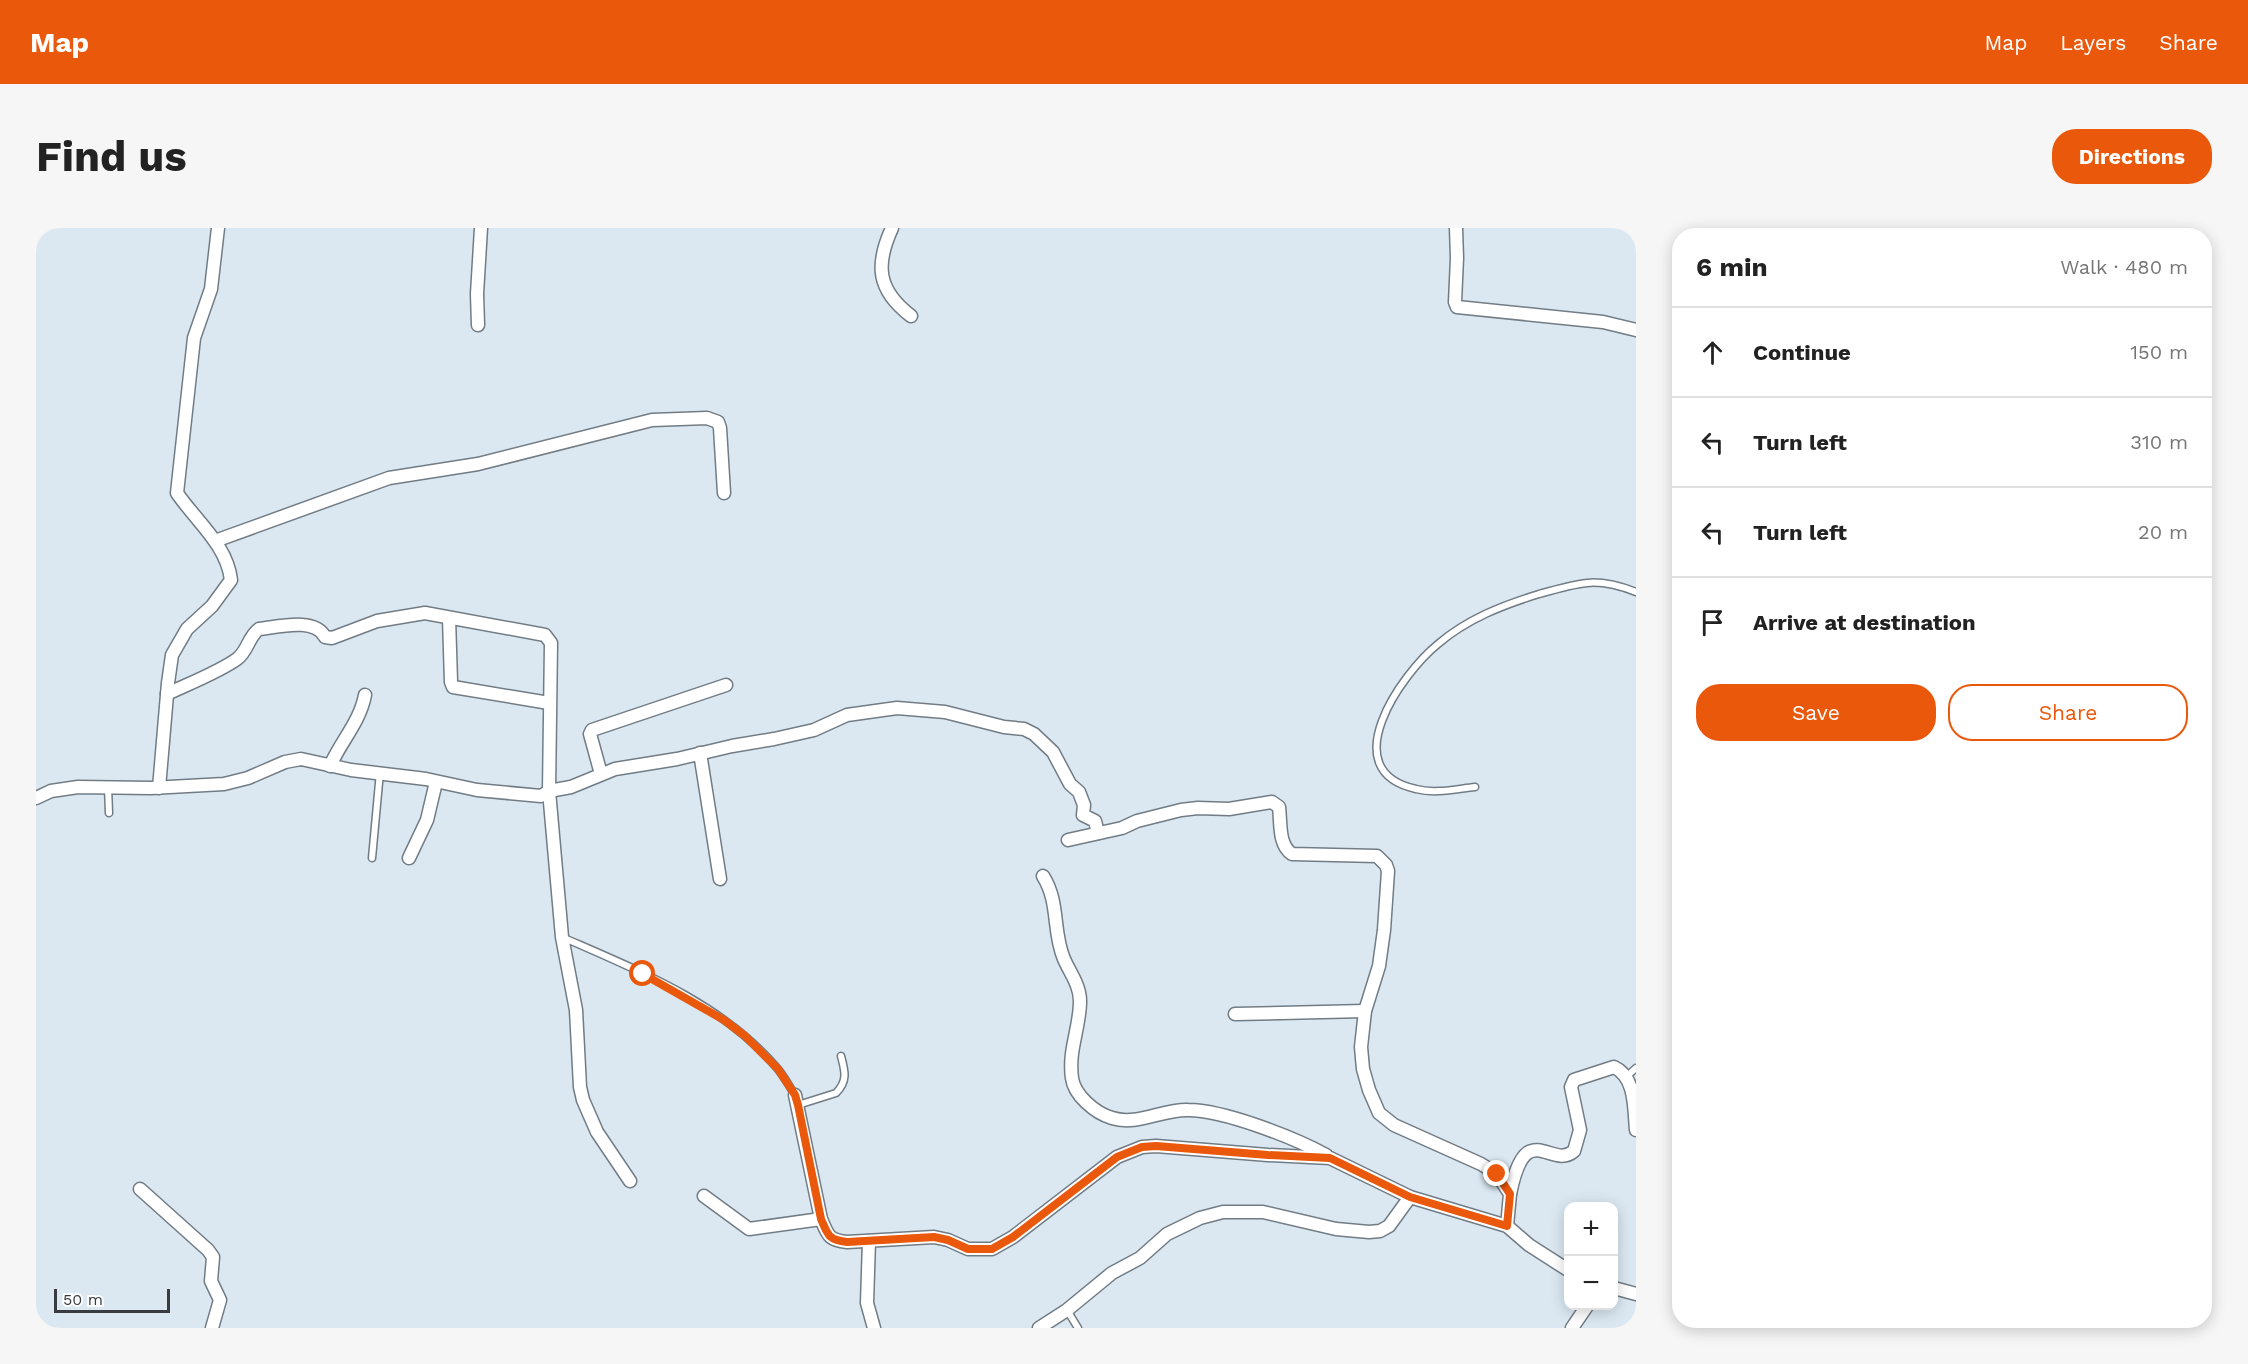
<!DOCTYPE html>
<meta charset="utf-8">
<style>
:root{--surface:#fff;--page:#f6f6f6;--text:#222;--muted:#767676;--line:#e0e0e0;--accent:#ea580c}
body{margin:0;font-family:"Work Sans",sans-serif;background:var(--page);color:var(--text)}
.controls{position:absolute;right:18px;bottom:18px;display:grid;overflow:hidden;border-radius:12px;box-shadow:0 3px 15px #0003}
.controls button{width:54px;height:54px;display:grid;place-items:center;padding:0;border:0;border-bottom:2px solid var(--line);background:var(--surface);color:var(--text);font:30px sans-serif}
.scale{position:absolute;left:18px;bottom:15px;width:116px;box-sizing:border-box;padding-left:6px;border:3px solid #383c40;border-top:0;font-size:16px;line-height:21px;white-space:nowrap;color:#383c40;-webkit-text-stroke:4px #fff;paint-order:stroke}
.stop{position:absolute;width:18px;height:18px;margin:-14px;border:4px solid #ea580c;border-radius:50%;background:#fff}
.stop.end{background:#ea580c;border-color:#fff;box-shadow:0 2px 6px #0008}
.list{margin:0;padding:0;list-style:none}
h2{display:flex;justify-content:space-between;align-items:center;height:78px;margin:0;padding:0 24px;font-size:26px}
h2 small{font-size:20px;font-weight:400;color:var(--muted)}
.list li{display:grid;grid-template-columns:39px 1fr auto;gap:18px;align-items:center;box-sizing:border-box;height:90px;padding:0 24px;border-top:2px solid var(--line)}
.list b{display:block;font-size:22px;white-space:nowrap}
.list em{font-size:20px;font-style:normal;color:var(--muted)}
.actions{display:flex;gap:12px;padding:18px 24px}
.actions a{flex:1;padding:14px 0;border:2px solid var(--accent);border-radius:24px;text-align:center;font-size:21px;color:var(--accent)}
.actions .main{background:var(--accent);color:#fff}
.icon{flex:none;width:33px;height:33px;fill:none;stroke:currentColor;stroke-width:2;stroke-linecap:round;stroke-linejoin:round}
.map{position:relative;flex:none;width:1600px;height:1100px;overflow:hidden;border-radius:24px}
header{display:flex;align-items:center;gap:36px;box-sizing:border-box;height:84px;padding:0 30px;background:var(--accent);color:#fff}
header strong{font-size:28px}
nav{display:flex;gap:33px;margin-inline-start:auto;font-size:21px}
.intro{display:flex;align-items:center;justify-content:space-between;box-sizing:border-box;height:144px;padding:0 36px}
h1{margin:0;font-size:42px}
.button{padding:15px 27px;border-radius:24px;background:var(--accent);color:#fff;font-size:21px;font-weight:700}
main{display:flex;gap:36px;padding:0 36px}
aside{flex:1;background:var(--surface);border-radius:24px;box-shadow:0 3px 15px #0003}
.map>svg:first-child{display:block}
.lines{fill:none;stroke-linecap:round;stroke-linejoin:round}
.lane-casing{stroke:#717c85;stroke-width:9}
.street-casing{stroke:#717c85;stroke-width:15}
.lane{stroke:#fff;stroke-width:6}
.street{stroke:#fff;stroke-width:12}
.route{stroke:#ea580c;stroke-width:8}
</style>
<header>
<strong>Map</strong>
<nav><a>Map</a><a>Layers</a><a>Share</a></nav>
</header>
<div class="intro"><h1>Find us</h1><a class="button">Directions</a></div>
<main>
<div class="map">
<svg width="1600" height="1100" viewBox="0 0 1600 1100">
<rect width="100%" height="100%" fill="#dbe8f2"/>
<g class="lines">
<!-- lane casing -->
<g class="lane-casing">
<g id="lane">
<polyline points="72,559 73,585"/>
<path d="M1439 559C1420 561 1399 566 1380 561 1297 543 1365 446 1402 416 1431 391 1467 377 1503 366 1543 355 1559 348 1600 364"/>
<polyline points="336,630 344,544"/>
<path d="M526 709C601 742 686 775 741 840 748 848 753 858 759 867"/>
<polyline points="1590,849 1600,840"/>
<path d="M762 877 800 865C812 853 809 843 805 828"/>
<polyline points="1031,1082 1042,1100"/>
</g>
</g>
<!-- street casing -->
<g class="street-casing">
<g id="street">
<path d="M856 0C839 37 841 62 875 88"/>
<polyline points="1420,0 1421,30 1419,74 1421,79 1567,94 1600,102"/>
<polyline points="442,97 441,66 445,0"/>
<polyline points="179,313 353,250 442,236 616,192 671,190 682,194 684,200 688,265"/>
<polyline points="413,390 415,454 417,459 513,475"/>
<path d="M131 466C152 456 183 444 201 431 212 423 212 409 223 401 242 399 279 389 289 409L296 410 341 393 389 385 509 407 515 415 513 563 526 709 540 782 544 859 547 872 561 904 594 953"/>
<polyline points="664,525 684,651"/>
<path d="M294 538C305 513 324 494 329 467"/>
<polyline points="565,546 554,506 556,502 690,457"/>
<path d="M123 560 132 455 136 427 151 401 176 378 195 352C191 317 160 293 141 265L158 110 175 61 182 0"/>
<polyline points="0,570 15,563 42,559 115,560 188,556 212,550 249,534 265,531 315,542 390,551 441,562 505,568 513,563 535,559 579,541 641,531 696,518 738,511 778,502 811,487 861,480 909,484 968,499 988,501 998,506 1017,524 1034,556 1043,564 1048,577 1047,587 1059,593 1062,605"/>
<path d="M1032 612 1086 600 1101 593 1145 582 1162 580 1193 581 1236 574 1243 579C1245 594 1242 617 1256 626L1341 628 1350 637 1352 643 1348 702 1343 738 1329 783 1325 819 1327 841 1333 862 1343 885 1358 897 1445 936 1461 946 1474 966 1471 998"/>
<polyline points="373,630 391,592 400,554"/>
<path d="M1007 648C1024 675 1016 703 1028 731 1034 745 1044 757 1044 773 1044 800 1032 822 1036 850 1038 867 1059 885 1076 890 1101 898 1127 881 1152 882 1188 882 1259 910 1290 927"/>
<polyline points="1199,786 1329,783"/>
<path d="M759 867 785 991C792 1007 792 1012 811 1014L898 1009 912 1012 932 1021H956L977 1009 1081 929 1106 919 1120 918 1232 927 1294 930 1374 969 1471 998 1493 1017 1532 1042"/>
<polyline points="104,961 172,1022 177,1029 175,1053 184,1072 176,1100"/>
<path d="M1474 966C1490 887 1515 943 1538 923L1544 902 1535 859 1538 852 1578 839C1600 849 1598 881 1600 902"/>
<polyline points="668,968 713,1001 785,991"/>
<polyline points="833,1013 831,1075 838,1100"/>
<polyline points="1578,1060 1600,1066"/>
<polyline points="1003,1100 1031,1082 1076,1045 1104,1030 1131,1006 1164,990 1187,984 1227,984 1300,1001 1333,1004 1344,1003 1353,998 1374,969"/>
<polyline points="1536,1100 1551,1078"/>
</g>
</g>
<!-- lane -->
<use href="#lane" class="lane"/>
<!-- street -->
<use href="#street" class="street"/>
</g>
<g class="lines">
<!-- route -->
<path class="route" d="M607 746 688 792 709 808 742 841 759 867 762 877 785 991C792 1007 792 1012 811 1014L898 1009 912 1012 932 1021H956L977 1009 1081 929 1106 919 1120 918 1232 927 1294 930 1374 969 1471 998 1474 966 1461 946"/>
</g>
</svg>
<div class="controls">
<button>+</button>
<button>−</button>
</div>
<div class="scale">50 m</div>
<div class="stop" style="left:607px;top:746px"></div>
<div class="stop end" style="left:1461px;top:946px"></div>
</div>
<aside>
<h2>6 min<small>Walk · 480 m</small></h2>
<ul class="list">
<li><svg class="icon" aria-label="ahead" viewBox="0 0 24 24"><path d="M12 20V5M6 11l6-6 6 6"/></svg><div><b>Continue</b></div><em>150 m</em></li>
<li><svg class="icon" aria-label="left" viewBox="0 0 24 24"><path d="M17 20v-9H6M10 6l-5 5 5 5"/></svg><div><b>Turn left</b></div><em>310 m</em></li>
<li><svg class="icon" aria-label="left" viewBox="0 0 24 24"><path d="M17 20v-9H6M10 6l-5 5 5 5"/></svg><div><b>Turn left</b></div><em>20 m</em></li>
<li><svg class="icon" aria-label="arrive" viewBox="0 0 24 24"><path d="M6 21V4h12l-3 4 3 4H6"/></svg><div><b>Arrive at destination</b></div></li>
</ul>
<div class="actions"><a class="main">Save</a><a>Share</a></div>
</aside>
</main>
